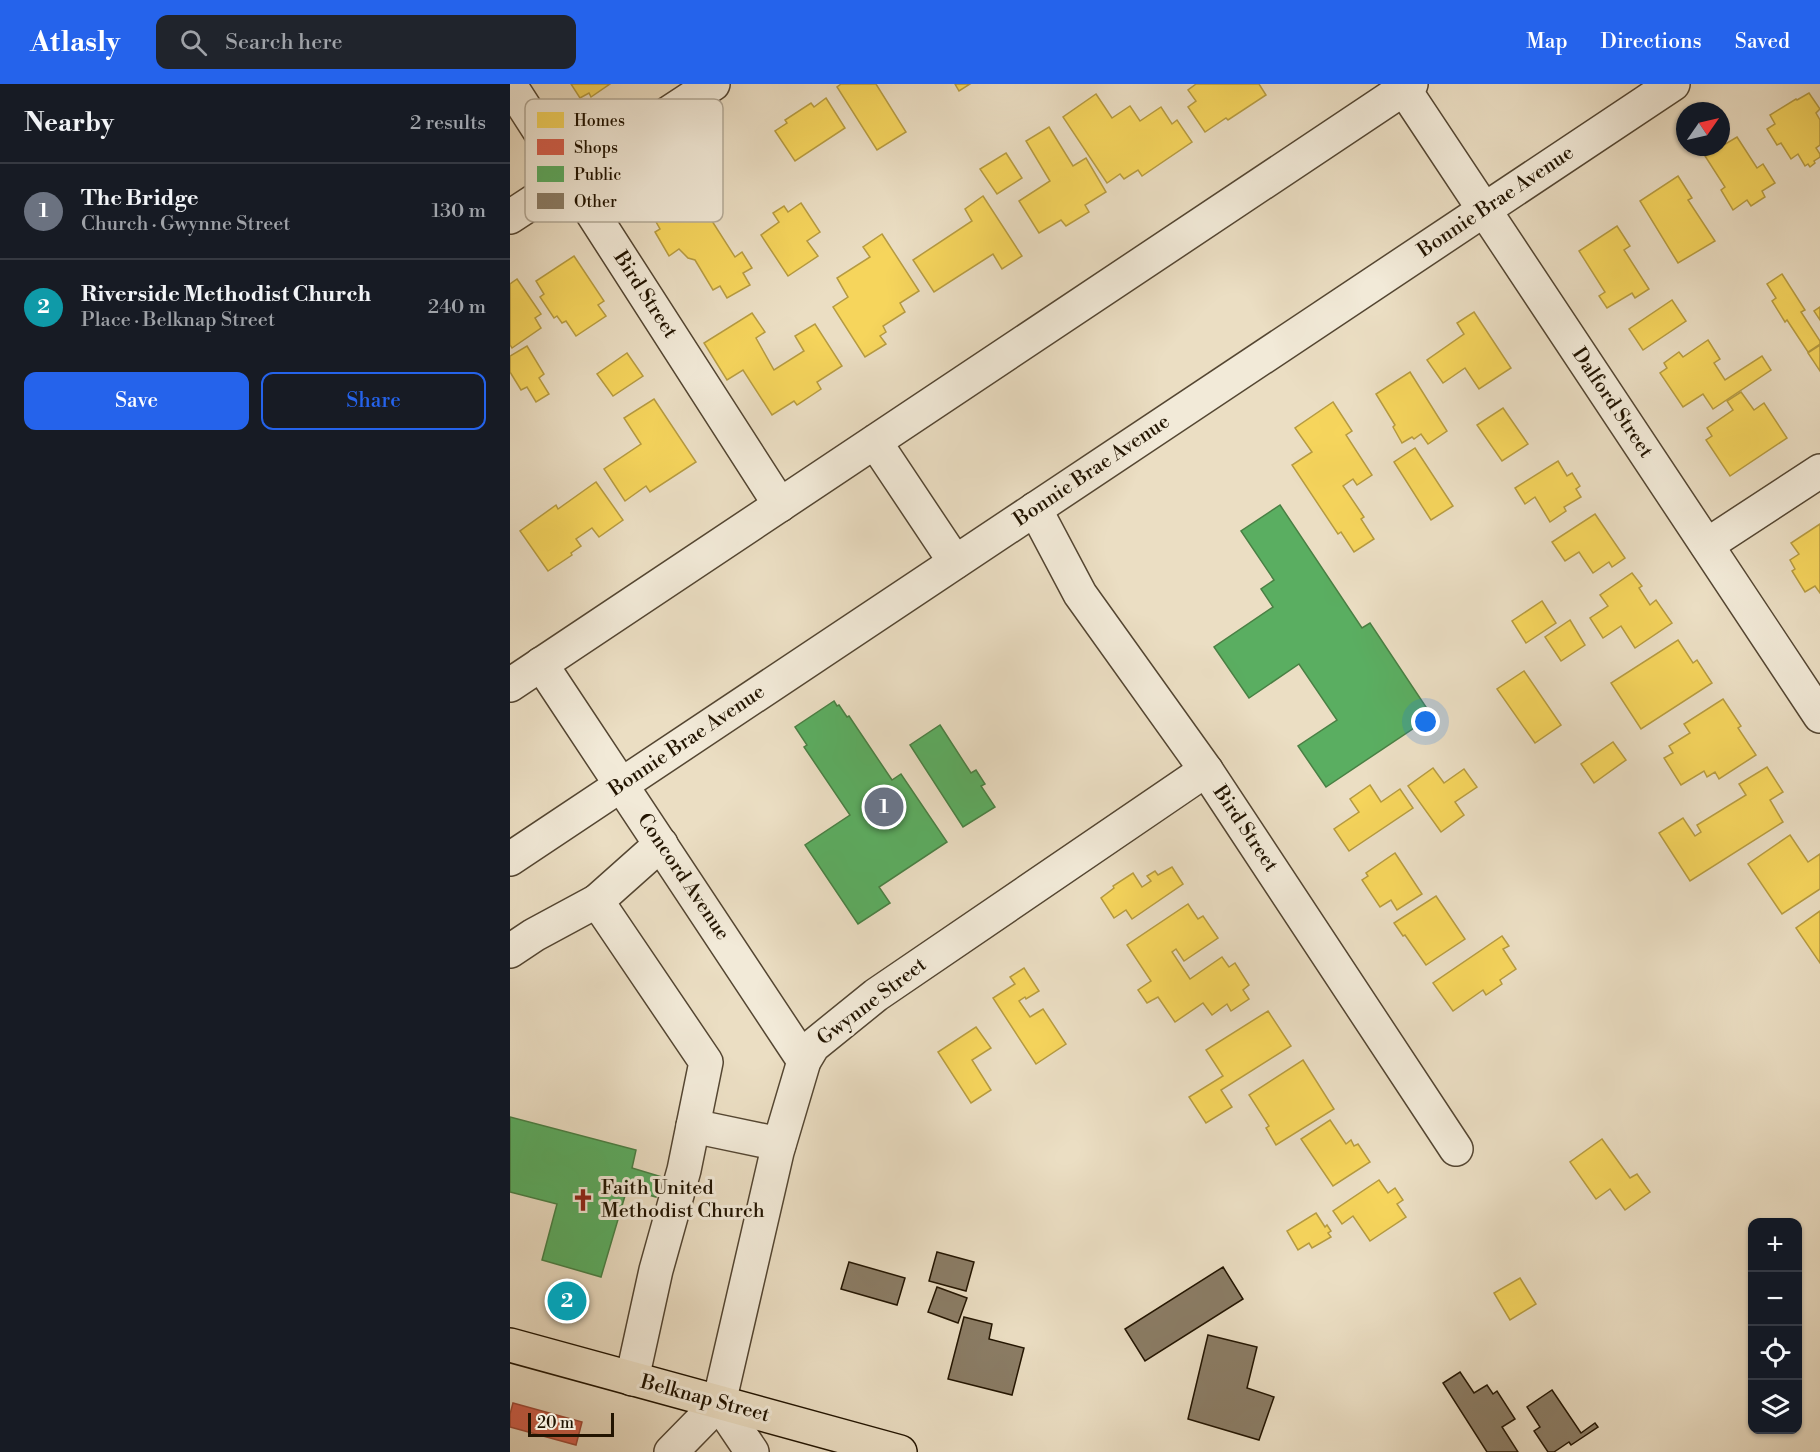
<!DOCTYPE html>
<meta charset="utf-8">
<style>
:root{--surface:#171b24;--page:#20242c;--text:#f1f3f6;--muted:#9ea1a6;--line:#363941;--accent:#2563eb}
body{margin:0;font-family:"Libre Bodoni",serif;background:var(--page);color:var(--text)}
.controls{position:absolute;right:18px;bottom:18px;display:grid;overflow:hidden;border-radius:12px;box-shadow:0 2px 4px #0004}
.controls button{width:54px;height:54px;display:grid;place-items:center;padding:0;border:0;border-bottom:2px solid var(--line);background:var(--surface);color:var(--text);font:30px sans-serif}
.compass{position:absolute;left:1166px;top:18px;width:54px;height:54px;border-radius:50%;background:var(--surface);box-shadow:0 2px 4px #0004;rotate:56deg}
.scale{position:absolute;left:18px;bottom:15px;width:86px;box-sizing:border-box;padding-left:6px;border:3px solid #221401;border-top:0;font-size:16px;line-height:21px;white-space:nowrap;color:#221401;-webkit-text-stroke:4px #f2ead8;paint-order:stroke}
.you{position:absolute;left:916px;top:638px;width:21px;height:21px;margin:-15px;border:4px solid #fff;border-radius:50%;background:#1a73e8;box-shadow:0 0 0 9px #1a73e833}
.badge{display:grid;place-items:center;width:39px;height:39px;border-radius:50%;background:var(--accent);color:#fff;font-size:20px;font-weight:700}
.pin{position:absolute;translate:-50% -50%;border:3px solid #fff;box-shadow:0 2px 6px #0006}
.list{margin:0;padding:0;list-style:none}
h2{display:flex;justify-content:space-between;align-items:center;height:78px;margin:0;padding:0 24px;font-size:26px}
h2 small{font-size:20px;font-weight:400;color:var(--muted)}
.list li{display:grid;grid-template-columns:39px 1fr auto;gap:18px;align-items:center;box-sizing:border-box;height:96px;padding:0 24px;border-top:2px solid var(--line)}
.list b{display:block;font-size:22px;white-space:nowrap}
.list p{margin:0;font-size:20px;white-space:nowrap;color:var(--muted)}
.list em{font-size:20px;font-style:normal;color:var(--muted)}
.actions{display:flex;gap:12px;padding:18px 24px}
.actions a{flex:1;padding:14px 0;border:2px solid var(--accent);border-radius:12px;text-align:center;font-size:21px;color:var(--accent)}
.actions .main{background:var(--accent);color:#fff}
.icon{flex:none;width:33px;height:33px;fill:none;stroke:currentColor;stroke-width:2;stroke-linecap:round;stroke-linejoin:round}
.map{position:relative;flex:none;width:1310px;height:1368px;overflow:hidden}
header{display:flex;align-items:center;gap:36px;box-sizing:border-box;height:84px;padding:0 30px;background:var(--accent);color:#fff}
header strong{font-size:28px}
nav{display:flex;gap:33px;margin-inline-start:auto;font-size:21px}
.search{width:420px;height:54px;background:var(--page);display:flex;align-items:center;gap:15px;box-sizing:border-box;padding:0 21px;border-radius:12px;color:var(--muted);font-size:22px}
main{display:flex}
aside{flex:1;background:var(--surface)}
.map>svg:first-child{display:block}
.homes{fill:#f6d55c;stroke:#b69b41;stroke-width:1.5}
.shops{fill:#d6604d;stroke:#a04936;stroke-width:1.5}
.public{fill:#5aae61;stroke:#498044;stroke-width:1.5}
.building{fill:#8b7d66;stroke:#221401;stroke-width:1.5}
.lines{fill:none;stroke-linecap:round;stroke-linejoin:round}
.minor-casing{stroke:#544632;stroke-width:36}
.major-casing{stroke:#221401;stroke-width:36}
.minor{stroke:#f2ead8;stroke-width:33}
.major{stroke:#ebdec3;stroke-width:33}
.labels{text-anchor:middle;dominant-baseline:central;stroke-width:6;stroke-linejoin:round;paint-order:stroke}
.street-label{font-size:20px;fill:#221401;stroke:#f2ead8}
.poi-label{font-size:20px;fill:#221401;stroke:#f2ead8;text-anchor:start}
.key{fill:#f2ead8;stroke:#b4aa98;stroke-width:1.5}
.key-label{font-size:16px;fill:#221401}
</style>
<header>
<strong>Atlasly</strong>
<div class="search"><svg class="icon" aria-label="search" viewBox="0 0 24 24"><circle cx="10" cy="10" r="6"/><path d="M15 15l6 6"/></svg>Search here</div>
<nav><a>Map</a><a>Directions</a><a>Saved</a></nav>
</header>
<main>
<aside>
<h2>Nearby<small>2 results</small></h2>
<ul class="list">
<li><span class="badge" style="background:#6b7280">1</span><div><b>The Bridge</b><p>Church · Gwynne Street</p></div><em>130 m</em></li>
<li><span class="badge" style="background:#0f9aa8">2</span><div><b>Riverside Methodist Church</b><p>Place · Belknap Street</p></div><em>240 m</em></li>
</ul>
<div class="actions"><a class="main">Save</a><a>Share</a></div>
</aside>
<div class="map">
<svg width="1310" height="1368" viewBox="0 0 1310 1368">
<rect width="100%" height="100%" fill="#ebdec3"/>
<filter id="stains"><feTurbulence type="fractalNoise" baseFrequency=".00333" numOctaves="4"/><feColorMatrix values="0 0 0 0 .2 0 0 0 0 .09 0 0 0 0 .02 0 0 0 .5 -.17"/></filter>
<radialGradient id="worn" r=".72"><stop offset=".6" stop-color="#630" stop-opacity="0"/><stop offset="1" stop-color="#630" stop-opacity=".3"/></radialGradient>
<!-- homes -->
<g class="homes">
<polygon points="61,0 100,0 81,13 79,9 70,14"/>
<polygon points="331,0 366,0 396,48 367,66 327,3"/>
<polygon points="445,0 460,0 449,7"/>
<polygon points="686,0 749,0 756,11 718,36 716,34 695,48 678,23 686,17 678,6"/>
<polygon points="1299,9 1310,25 1306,29 1310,36 1310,61 1306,64 1310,70 1310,73 1304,77 1305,79 1300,83 1298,80 1295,82 1288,70 1281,75 1271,59 1267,61 1257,45 1265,40 1260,31 1286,15 1287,16"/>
<polygon points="586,10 602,34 620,22 630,37 651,23 662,40 667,36 682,58 632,92 628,86 614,95 610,90 597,99 553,33"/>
<polygon points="316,14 335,44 285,77 265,47 277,39 275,36 301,19 304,23"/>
<polygon points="539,43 563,82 576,74 596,108 575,121 579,128 556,142 551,136 529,149 509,117 540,97 516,57"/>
<polygon points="1227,53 1247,84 1253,80 1265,99 1252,107 1255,113 1241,122 1237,116 1223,126 1211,106 1215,103 1195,72"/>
<polygon points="496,69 512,94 487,110 470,85"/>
<polygon points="172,90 225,173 232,168 242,184 233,189 240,201 217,214 210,202 203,206 185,176 178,174 169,165 159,172 145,148 150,145 132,113"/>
<polygon points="1168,92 1182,114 1178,116 1205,157 1168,179 1130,117"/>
<polygon points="473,112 512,172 492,185 483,170 424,208 403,176 462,137 455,125"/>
<polygon points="291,119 310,148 297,157 308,172 278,192 251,151 269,138 263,129 274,122 278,128"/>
<polygon points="1107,142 1120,162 1114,166 1139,205 1125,214 1122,209 1097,224 1089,212 1095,208 1069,167"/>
<polygon points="372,150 409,207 390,219 395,228 373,242 376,248 370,252 376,260 355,273 323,223 338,213 327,194 360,173 353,163"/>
<polygon points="64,172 94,217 88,221 96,232 66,252 56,237 52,239 47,232 44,234 30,213 34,210 26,197"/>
<polygon points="1272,190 1295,226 1291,228 1310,257 1310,260 1298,268 1277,236 1275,238 1262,217 1266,214 1257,200"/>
<polygon points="7,195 31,230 25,234 31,244 2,264 0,261 0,200"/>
<polygon points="1162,216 1176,237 1133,266 1119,245"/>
<polygon points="1310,223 1310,236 1304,227"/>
<polygon points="964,228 1001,284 969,305 955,284 933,299 917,276 954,250 947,239"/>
<polygon points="242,229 255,248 246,254 264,286 294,267 285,252 305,240 332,282 307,298 311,305 287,321 284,317 262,331 233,286 217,296 194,259"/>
<polygon points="1198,256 1210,275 1204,279 1215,296 1252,272 1261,286 1203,325 1193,310 1173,323 1150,289 1157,284 1154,279 1169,268 1173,273"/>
<polygon points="1310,261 1310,287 1298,269"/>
<polygon points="17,262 34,290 29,294 39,310 26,318 17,303 11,306 0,288 0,272"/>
<polygon points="117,269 133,292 103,312 87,290"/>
<polygon points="900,288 937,347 918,360 911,350 904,355 902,353 892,359 883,343 885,341 866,310"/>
<polygon points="1231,308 1244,326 1254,319 1277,354 1220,392 1196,356 1202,352 1197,344 1223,326 1217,317"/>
<polygon points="144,315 186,378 140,408 136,402 115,417 94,385 131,360 114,334"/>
<polygon points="823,318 842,347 836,351 862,391 847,401 843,395 833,402 854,433 851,435 864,455 844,468 831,448 828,450 782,381 802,368 785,344"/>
<polygon points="993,324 1018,360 992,377 967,341"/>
<polygon points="905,364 943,422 921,436 884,378"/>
<polygon points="1048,377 1057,392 1062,389 1070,402 1066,405 1071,413 1054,423 1056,427 1040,438 1025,413 1015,420 1005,404"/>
<polygon points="86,398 113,436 89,453 82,444 66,455 71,462 61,469 62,471 38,487 10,447 46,421 48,425"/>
<polygon points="1085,430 1115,474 1102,483 1099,478 1083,489 1069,468 1055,477 1042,458"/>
<polygon points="1310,440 1310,509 1305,502 1295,508 1282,487 1285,485 1280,476 1289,470 1281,459"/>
<polygon points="1122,489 1132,502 1129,504 1140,521 1146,516 1162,539 1125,564 1111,542 1093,554 1080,534 1098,522 1090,511"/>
<polygon points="1032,517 1046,539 1016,559 1002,537"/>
<polygon points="1060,536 1075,561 1051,577 1035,553"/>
<polygon points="1168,556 1183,579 1187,576 1202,599 1131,645 1101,599"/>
<polygon points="1014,587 1051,641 1025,659 987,605"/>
<polygon points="1213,615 1231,642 1228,644 1246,671 1209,695 1205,688 1197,693 1194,687 1171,701 1154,674 1163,669 1159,662 1180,649 1174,640"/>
<polygon points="1103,658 1116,676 1084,699 1071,680"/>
<polygon points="1257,683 1273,708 1260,716 1273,738 1180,797 1149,749 1173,734 1185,752 1191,748 1187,741 1236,711 1229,700"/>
<polygon points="923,684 934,699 954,685 967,703 945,718 954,731 931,748 898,702"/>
<polygon points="860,701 871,718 890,705 903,724 839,767 824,745 849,728 840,715"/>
<polygon points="1280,751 1298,778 1310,770 1310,805 1272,830 1238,780"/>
<polygon points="885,769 912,810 887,826 881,816 870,823 852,796 858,792 856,789"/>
<polygon points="662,783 673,800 622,835 616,826 604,834 591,814 604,804 603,802 623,789 632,803 641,797 637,792 645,787 648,791"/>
<polygon points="926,812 955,855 916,881 895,851 893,852 884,839"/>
<polygon points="678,820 688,835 693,832 708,854 674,877 666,865 662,868 680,895 712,873 719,883 725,879 739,901 733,906 739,915 721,927 717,920 702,931 693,919 665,938 648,913 637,919 628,906 641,897 617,861"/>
<polygon points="1310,827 1310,879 1286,844"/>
<polygon points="992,852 999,862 993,865 1006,885 990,896 992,900 976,911 973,906 943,927 923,899"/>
<polygon points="514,884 529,907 516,915 515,913 509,917 520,933 533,925 556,960 526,980 483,914 505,900 500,893"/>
<polygon points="758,927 781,962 711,1006 722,1023 696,1039 679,1013 713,992 696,966"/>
<polygon points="466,943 481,964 462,976 481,1006 461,1019 428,968"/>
<polygon points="793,976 824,1025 766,1061 756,1044 759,1042 739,1011"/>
<polygon points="820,1036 836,1060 841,1056 844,1062 848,1060 860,1078 823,1102 791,1055"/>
<polygon points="1092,1055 1120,1094 1127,1090 1140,1108 1115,1126 1100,1105 1086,1115 1060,1078"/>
<polygon points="869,1096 878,1109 885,1104 893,1116 887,1120 896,1133 860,1157 843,1132 832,1140 823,1127"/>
<polygon points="806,1129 815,1143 817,1141 821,1147 818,1149 821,1153 802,1164 799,1159 788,1166 777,1147"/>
<polygon points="1010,1194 1026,1220 1000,1236 984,1209"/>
</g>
<!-- shops -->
<polygon class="shops" points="3,1319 72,1338 66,1361 0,1343 0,1330"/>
<!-- public -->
<g class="public">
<polygon points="770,421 852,544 860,539 922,632 816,703 788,662 827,636 789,580 739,614 704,563 763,523 751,505 764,496 731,447"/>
<polygon points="324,617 327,622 329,621 337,633 339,632 382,696 391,690 437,758 369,803 380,819 348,840 295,761 340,731 294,663 297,661 285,643"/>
<polygon points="430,641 461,689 466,686 475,700 471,702 485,723 453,743 400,661"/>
<polygon points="0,1033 126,1066 122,1084 152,1093 146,1113 117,1105 91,1193 32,1176 47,1120 0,1108"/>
</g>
<!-- building -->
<g class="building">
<polygon points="427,1168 464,1178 456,1207 419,1197"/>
<polygon points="339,1178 395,1194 387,1221 331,1205"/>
<polygon points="713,1183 733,1215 635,1277 615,1245"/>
<polygon points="427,1203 457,1214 448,1239 418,1228"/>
<polygon points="454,1233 482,1240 479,1255 514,1264 502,1311 438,1295"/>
<polygon points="698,1251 747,1263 737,1304 764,1313 749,1356 678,1335"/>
<polygon points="950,1288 964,1309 977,1301 983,1310 987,1307 1005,1335 992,1343 1008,1368 977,1368 933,1299"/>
<polygon points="1042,1306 1071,1349 1085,1339 1088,1343 1061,1361 1059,1358 1044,1368 1038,1368 1024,1347 1030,1343 1017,1323"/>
</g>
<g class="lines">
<!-- minor casing -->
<g class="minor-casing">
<g id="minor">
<polyline points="0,1 270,421"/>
<polyline points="894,5 1310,632"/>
<polyline points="0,133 203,0"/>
<polyline points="365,358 445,478"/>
<polyline points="525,425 570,510 696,686 946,1065"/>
<polyline points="1197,461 1310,387"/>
<polyline points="31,580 294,977"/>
<polyline points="0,601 901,0"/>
<polyline points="0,775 1163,0"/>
<polyline points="87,817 151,760"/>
<polyline points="0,867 24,851 87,817 196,978 174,1086 146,1186 122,1295"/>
<polyline points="183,1042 269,1060"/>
<polyline points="209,1319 267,1068 294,977 303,962 366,911 696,686"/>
<polyline points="209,1319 242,1368"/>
<polyline points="161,1368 209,1319"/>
</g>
</g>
<!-- major casing -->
<g class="major-casing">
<polyline id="major" points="0,1261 390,1368"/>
</g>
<!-- minor -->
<use href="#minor" class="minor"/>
<!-- major -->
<use href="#major" class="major"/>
</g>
<!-- icons -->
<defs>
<g id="church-bare" transform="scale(1.8)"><path d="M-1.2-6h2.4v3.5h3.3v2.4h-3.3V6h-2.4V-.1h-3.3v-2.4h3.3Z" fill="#8f2418" stroke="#f2ead8" stroke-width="2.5" paint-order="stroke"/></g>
</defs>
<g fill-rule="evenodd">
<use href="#church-bare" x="73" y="1116"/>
</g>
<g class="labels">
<!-- street labels -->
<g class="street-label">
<text transform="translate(986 118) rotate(-34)">Bonnie Brae Avenue</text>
<text transform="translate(135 211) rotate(57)">Bird Street</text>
<text transform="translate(1102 319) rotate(56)">Dalford Street</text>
<text transform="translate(582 387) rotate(-34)">Bonnie Brae Avenue</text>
<text transform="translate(177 657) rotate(-34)">Bonnie Brae Avenue</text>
<text transform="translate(735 745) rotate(56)">Bird Street</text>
<text transform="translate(173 793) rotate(56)">Concord Avenue</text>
<text transform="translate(362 918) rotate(-37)">Gwynne Street</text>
<text transform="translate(195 1315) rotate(15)">Belknap Street</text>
</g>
<!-- poi labels -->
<g class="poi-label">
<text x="91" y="1104">Faith United<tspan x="91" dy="23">Methodist Church</tspan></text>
</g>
</g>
<!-- legend -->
<rect x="15" y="15" width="198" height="123" rx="9" class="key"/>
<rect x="27" y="28" width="27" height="16" fill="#f6d55c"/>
<rect x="27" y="55" width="27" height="16" fill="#d6604d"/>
<rect x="27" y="82" width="27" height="16" fill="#5aae61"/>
<rect x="27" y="109" width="27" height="16" fill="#8b7d66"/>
<g class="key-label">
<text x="64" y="42">Homes</text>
<text x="64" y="69">Shops</text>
<text x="64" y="96">Public</text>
<text x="64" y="123">Other</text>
</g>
<rect width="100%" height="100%" filter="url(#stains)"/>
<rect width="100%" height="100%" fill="url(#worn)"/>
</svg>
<div class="controls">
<button>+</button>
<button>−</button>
<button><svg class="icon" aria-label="locate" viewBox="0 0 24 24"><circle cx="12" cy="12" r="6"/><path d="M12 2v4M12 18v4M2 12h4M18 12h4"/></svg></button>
<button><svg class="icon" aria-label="layers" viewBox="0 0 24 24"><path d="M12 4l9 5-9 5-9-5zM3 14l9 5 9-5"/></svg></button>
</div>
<svg class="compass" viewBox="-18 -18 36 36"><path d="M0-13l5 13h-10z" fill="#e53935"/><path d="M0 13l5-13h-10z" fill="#9ea1a6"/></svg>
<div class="scale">20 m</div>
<div class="you"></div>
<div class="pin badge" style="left:374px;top:723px;background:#6b7280">1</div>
<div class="pin badge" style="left:57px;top:1217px;background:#0f9aa8">2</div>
</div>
</main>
